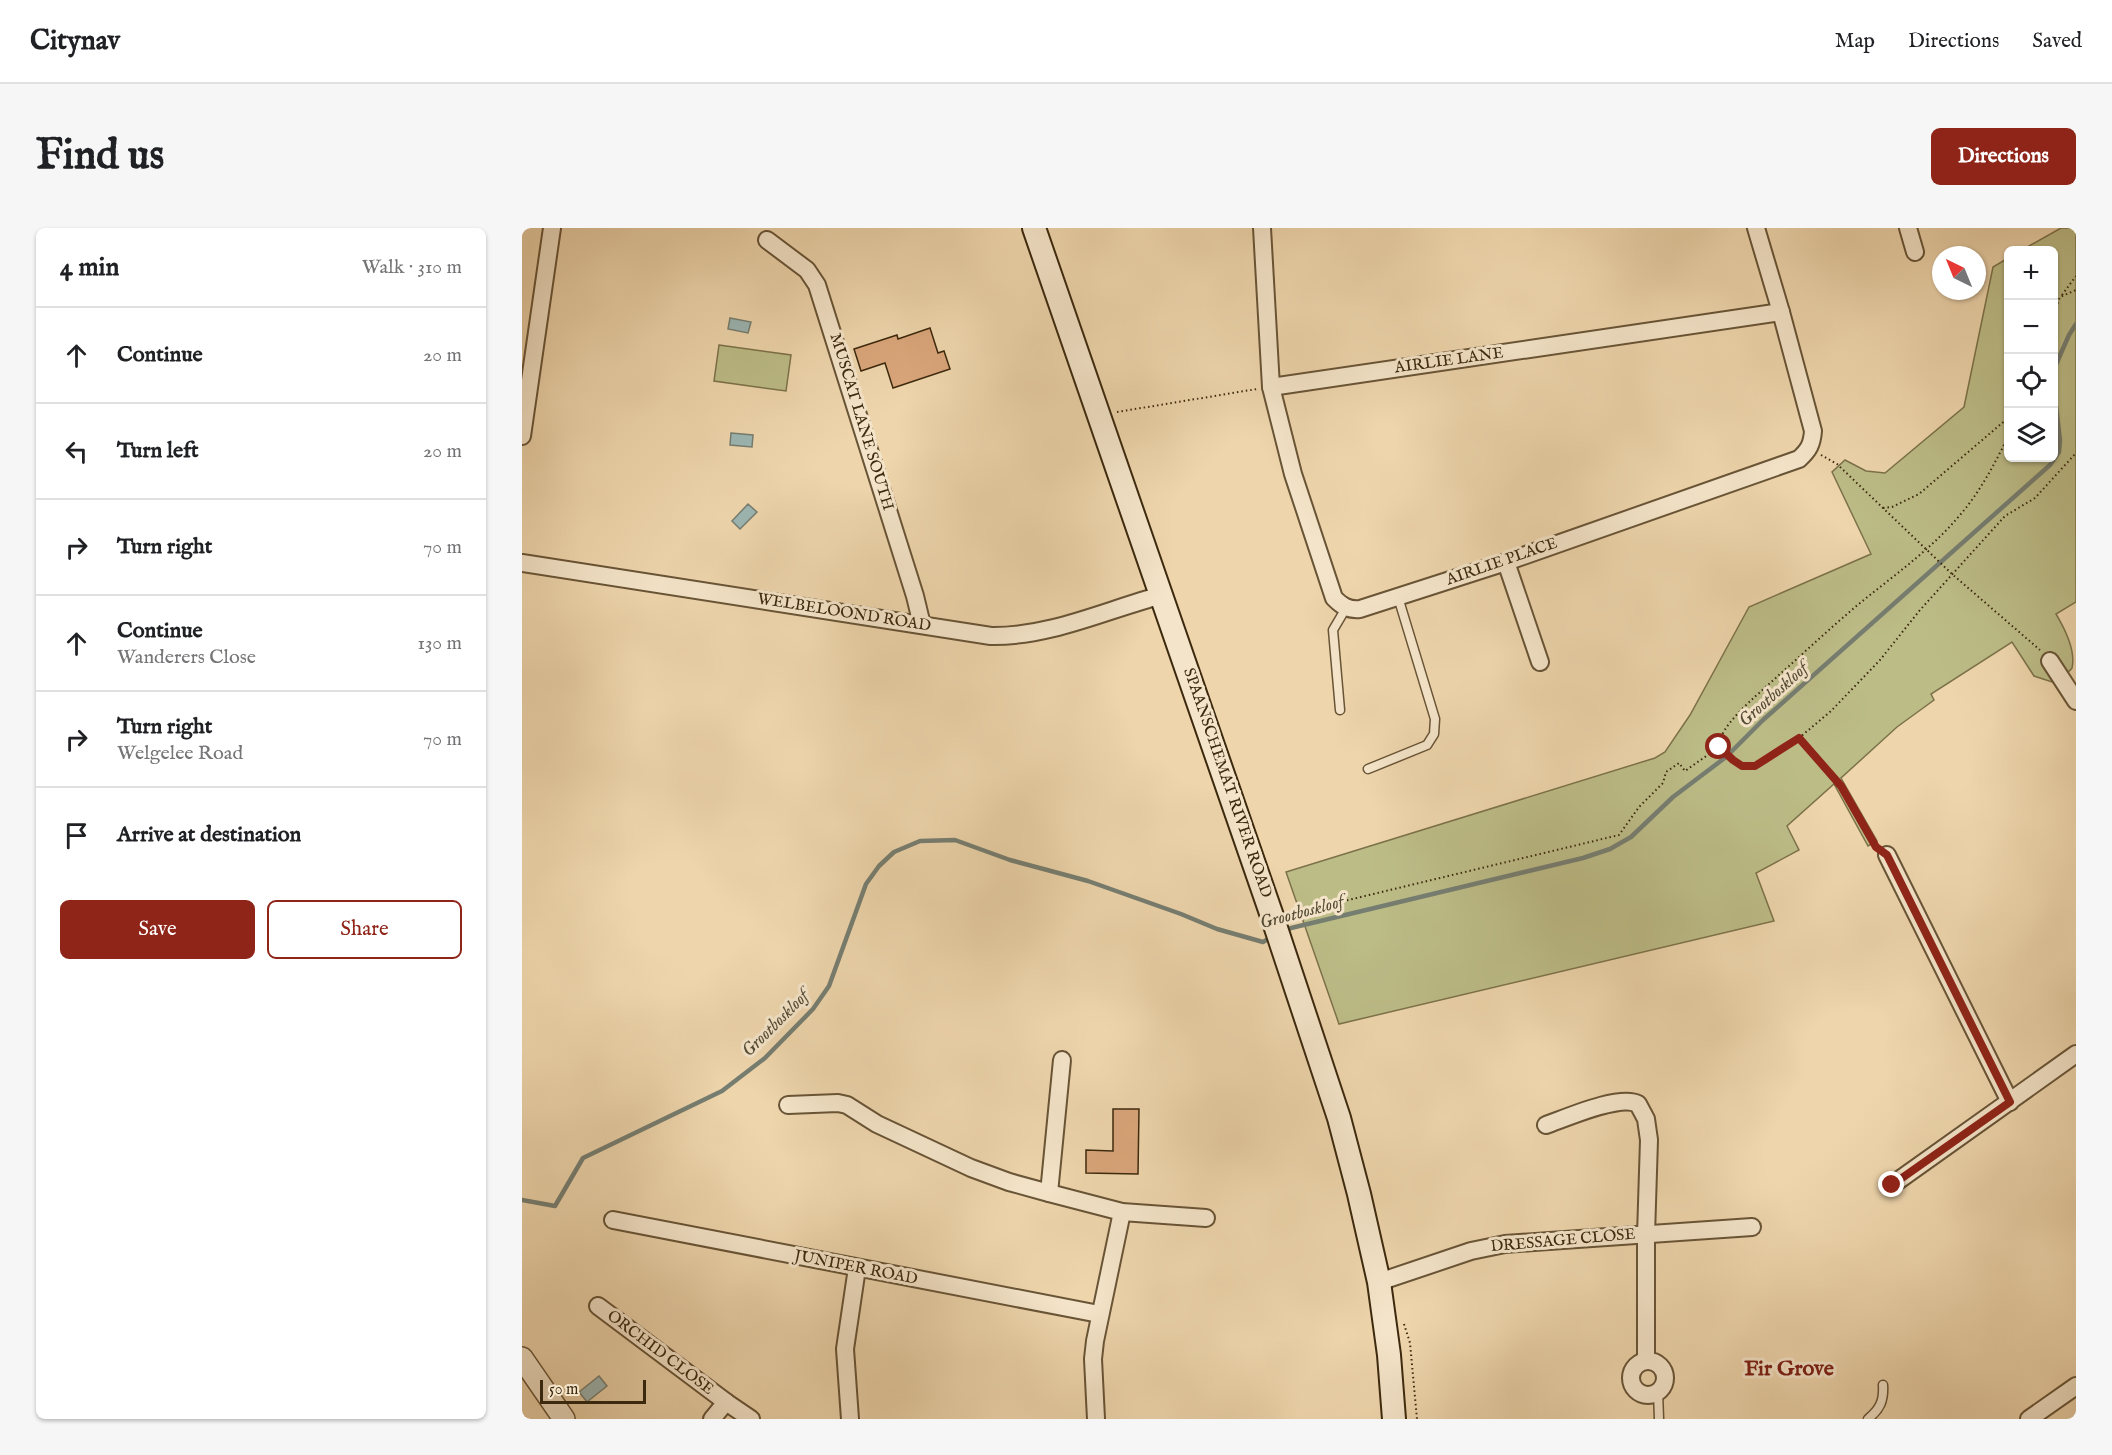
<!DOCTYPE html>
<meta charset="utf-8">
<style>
:root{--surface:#fff;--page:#f6f6f6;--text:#202124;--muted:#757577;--line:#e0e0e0;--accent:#8f2418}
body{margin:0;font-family:"IM FELL English",serif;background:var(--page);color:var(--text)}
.controls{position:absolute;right:18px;top:18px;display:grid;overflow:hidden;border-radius:9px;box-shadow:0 2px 4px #0004}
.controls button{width:54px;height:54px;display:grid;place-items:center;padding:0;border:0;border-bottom:2px solid var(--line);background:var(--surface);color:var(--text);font:30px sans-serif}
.compass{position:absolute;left:1410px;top:18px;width:54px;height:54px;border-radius:50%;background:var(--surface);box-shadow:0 2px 4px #0004;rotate:317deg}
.scale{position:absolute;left:18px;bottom:15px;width:106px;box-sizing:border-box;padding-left:6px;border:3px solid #3c290e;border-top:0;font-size:16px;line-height:21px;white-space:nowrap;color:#3c290e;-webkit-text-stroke:4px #f4e4c9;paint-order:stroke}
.stop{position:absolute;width:18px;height:18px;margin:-14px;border:4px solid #8f2418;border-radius:50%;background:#fff}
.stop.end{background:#8f2418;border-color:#fff;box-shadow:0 2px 6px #0008}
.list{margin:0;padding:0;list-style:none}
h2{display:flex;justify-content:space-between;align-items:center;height:78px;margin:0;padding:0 24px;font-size:26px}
h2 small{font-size:20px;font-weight:400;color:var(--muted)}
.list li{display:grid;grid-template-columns:39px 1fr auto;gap:18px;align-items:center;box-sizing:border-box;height:96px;padding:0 24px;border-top:2px solid var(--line)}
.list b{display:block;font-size:22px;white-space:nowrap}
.list p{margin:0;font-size:20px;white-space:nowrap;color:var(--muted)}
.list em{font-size:20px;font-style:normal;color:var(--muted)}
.actions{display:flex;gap:12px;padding:18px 24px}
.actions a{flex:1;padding:14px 0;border:2px solid var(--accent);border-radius:9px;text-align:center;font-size:21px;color:var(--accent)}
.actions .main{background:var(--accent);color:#fff}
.icon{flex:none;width:33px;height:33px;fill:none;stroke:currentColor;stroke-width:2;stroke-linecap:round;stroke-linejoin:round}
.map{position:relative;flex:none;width:1554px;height:1191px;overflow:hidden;border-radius:9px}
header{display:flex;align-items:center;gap:36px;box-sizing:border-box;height:84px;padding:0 30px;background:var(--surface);border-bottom:2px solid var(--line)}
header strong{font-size:28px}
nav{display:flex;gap:33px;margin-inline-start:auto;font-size:21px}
.intro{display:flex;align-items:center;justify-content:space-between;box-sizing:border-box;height:144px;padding:0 36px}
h1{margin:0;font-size:42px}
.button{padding:15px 27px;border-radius:9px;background:var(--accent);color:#fff;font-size:21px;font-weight:700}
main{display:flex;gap:36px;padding:0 36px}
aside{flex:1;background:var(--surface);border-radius:9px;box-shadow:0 2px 4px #0004}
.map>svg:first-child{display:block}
.green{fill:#bcbc87;stroke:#7c724a;stroke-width:1.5}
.water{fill:#9cb6b3;stroke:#767e71;stroke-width:1.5}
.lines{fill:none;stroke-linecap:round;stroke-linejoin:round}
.stream{stroke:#767e71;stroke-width:4.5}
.building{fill:#d9a57a;stroke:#3c290e;stroke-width:1.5}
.service-casing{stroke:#685436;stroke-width:11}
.minor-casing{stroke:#685436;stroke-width:20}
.tertiary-casing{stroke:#685436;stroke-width:24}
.secondary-casing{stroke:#3c290e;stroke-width:26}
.path{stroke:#3c290e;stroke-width:2;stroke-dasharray:1.5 3;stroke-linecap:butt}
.service{stroke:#f4e4c9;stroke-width:8}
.minor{stroke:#f4e4c9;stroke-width:16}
.tertiary{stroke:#f4e4c9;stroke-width:21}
.secondary{stroke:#f4e4c9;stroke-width:22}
.route{stroke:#8f2418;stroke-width:8}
.labels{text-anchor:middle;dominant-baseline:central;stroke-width:6;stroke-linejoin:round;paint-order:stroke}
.street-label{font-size:16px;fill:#3c290e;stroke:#f4e4c9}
.water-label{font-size:18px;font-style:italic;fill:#544c37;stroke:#f4e4c9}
.district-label{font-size:22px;font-weight:bold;fill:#7a1f14;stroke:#f4e4c9}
</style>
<header>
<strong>Citynav</strong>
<nav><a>Map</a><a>Directions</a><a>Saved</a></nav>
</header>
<div class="intro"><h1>Find us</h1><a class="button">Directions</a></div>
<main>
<aside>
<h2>4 min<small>Walk · 310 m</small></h2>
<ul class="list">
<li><svg class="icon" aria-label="ahead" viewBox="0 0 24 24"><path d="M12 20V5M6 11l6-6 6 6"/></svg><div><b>Continue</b></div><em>20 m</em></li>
<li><svg class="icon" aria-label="left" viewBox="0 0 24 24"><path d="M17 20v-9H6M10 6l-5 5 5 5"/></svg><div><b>Turn left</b></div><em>20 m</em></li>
<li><svg class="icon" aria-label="right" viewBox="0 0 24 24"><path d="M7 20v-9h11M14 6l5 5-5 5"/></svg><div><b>Turn right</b></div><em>70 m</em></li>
<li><svg class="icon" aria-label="ahead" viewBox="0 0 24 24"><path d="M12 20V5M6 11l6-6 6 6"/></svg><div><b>Continue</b><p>Wanderers Close</p></div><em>130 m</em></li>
<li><svg class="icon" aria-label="right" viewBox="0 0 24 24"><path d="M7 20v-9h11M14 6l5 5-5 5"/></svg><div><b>Turn right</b><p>Welgelee Road</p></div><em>70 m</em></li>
<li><svg class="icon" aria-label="arrive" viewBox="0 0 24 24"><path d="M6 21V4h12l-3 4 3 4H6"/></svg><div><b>Arrive at destination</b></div></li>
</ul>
<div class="actions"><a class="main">Save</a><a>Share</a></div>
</aside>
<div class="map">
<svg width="1554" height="1191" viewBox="0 0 1554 1191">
<rect width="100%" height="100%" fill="#eed5ac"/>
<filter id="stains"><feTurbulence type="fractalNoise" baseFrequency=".00333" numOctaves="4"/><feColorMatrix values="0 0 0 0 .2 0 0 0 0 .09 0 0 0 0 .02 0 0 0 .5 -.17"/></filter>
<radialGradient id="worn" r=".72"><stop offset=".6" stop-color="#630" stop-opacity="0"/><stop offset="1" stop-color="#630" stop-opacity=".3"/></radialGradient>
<!-- green -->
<g class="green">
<path d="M1539 0H1554V374L1534 386C1543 401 1554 423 1550 440 1546 446 1535 450 1530 454L1512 448 1490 414 1409 466 1412 472 1375 499 1319 550 1355 613 1346 618 1312 556 1265 598 1277 622 1234 645 1252 693 817 796 764 644 1133 530 1143 524 1168 487 1227 379 1349 326 1310 244 1323 232 1344 243 1363 245 1442 179 1471 39 1486 30V230H1532V22H1500Z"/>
<polygon points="197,117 269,127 264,163 192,153"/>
</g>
<!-- water -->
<g class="water">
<polygon points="208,90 229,94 226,105 206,101"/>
<polygon points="209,205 231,207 230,219 208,217"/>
<polygon points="226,276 235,284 218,301 210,293"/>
<polygon points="77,1148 85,1158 65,1174 57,1164"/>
</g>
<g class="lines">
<!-- stream -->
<g class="stream">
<polyline points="1532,141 1547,107 1554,96"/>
<polyline points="762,704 769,700 1061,630 1088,621 1109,609 1151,569 1204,529 1241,492 1528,237 1537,224 1538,212 1532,162"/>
<polyline points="0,972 33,978 61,930 200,863 243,830 291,781 307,758 344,656 357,638 372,624 398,613 433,612 488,632 566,653 659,686 695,701 741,714 751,708"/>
</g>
</g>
<!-- building -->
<g class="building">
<polygon points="408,100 416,125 422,123 428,141 371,160 363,135 339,143 332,121 375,107 376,111"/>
<polygon points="591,881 617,881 616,946 564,945 564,922 591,923"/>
</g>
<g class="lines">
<!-- service casing -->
<g class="service-casing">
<g id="service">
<polyline points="818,482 811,402 824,380"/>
<polyline points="846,541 905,517 912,506 913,491 876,369"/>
<polyline points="1136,1164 1137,1191"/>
<path d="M1346 1191C1358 1181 1362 1173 1361 1157"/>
</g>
</g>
<!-- minor casing -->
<g class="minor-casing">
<g id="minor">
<path d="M740 0 749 159 771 246 812 370C820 378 826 382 838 381L984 334 1277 231C1287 222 1290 216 1291 203L1259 84 1234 0"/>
<polyline points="1386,0 1393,24"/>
<polyline points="245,12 285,42 295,57 393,368 400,397"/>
<polyline points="749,159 1259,84"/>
<polyline points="0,208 30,0"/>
<polyline points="984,334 1018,434"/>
<path d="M0 335 469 408C528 409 584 382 640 367"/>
<polyline points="1528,433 1554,473"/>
<polyline points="1365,627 1488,874"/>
<polyline points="266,877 316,875 325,877 355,896 449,940 487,954 527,965 600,984 684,990"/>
<path d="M1024 897C1044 890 1098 866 1116 876L1124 891 1127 912 1124 1007V1132"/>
<polyline points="1370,957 1554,826"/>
<polyline points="527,965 540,832"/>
<polyline points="91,992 577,1086"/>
<polyline points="857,1054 949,1023 983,1016 1230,999"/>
<polyline points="76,1078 204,1174 229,1191"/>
<circle cx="1126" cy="1150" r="17"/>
<polyline points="190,1191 204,1174"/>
<polyline points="328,1191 323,1121 335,1040"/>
<polyline points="574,1191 571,1131 573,1113 600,984"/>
<polyline points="1507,1191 1554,1158"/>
</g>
</g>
<!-- tertiary casing -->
<g class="tertiary-casing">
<polyline id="tertiary" points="0,1130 42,1191"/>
</g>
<!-- secondary casing -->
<g class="secondary-casing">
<polyline id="secondary" points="512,0 750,688 817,890 837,966 857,1054 867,1127 872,1191"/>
</g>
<!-- path -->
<g class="path">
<polyline points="1540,67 1554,48"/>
<polyline points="1532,84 1538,69 1554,62"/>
<polyline points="595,184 735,161"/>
<polyline points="1299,227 1315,236 1430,346 1518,422"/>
<polyline points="1361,280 1370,279 1397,266 1486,190"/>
<polyline points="1277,510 1319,558 1353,617"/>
<polyline points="1197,519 1211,532 1220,538 1233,538 1277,510 1309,483 1358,432 1398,382 1483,288 1513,270 1554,225"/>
<path d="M768 686 1097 607 1117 579 1141 555 1144 544 1157 535 1163 543 1197 519C1196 499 1233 469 1247 456 1275 431 1303 405 1332 380 1368 350 1408 323 1438 287 1458 264 1473 235 1486 209"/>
<polyline points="882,1096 888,1115 895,1191"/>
</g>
<!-- service -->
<use href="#service" class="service"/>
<!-- minor -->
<use href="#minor" class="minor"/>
<!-- tertiary -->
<use href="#tertiary" class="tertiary"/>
<!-- secondary -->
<use href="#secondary" class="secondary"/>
</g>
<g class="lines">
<!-- route -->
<polyline class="route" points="1197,519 1211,532 1220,538 1233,538 1277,510 1319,558 1354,619 1365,627 1488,874 1370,957"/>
</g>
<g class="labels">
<!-- street labels -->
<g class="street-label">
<text transform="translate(927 133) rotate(-8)">AIRLIE LANE</text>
<text transform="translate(339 194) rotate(73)">MUSCAT LANE SOUTH</text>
<text transform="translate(980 334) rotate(-19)">AIRLIE PLACE</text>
<text transform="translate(322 385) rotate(9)">WELBELOOND ROAD</text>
<text transform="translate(705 555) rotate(71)">SPAANSCHEMAT RIVER ROAD</text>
<text transform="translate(1041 1013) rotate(-5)">DRESSAGE CLOSE</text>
<text transform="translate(334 1040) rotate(11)">JUNIPER ROAD</text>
<text transform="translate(138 1125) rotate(37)">ORCHID CLOSE</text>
</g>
<!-- water labels -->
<g class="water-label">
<text transform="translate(1252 467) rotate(-42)">Grootboskloof</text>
<text transform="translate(780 685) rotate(-15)">Grootboskloof</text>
<text transform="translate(254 796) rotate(-45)">Grootboskloof</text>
</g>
<!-- district labels -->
<g class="district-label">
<text x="1267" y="1141">Fir Grove</text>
</g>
</g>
<rect width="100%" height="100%" filter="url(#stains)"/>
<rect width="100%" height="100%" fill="url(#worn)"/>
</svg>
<div class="controls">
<button>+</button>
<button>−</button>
<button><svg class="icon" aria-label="locate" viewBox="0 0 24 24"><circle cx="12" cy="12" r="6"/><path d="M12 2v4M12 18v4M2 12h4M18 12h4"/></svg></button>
<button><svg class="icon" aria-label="layers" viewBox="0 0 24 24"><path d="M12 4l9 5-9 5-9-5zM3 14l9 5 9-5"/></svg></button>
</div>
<svg class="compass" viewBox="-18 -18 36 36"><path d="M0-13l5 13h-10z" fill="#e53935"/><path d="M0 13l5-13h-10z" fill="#757577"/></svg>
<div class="scale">50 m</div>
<div class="stop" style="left:1197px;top:519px"></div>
<div class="stop end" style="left:1370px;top:957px"></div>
</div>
</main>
